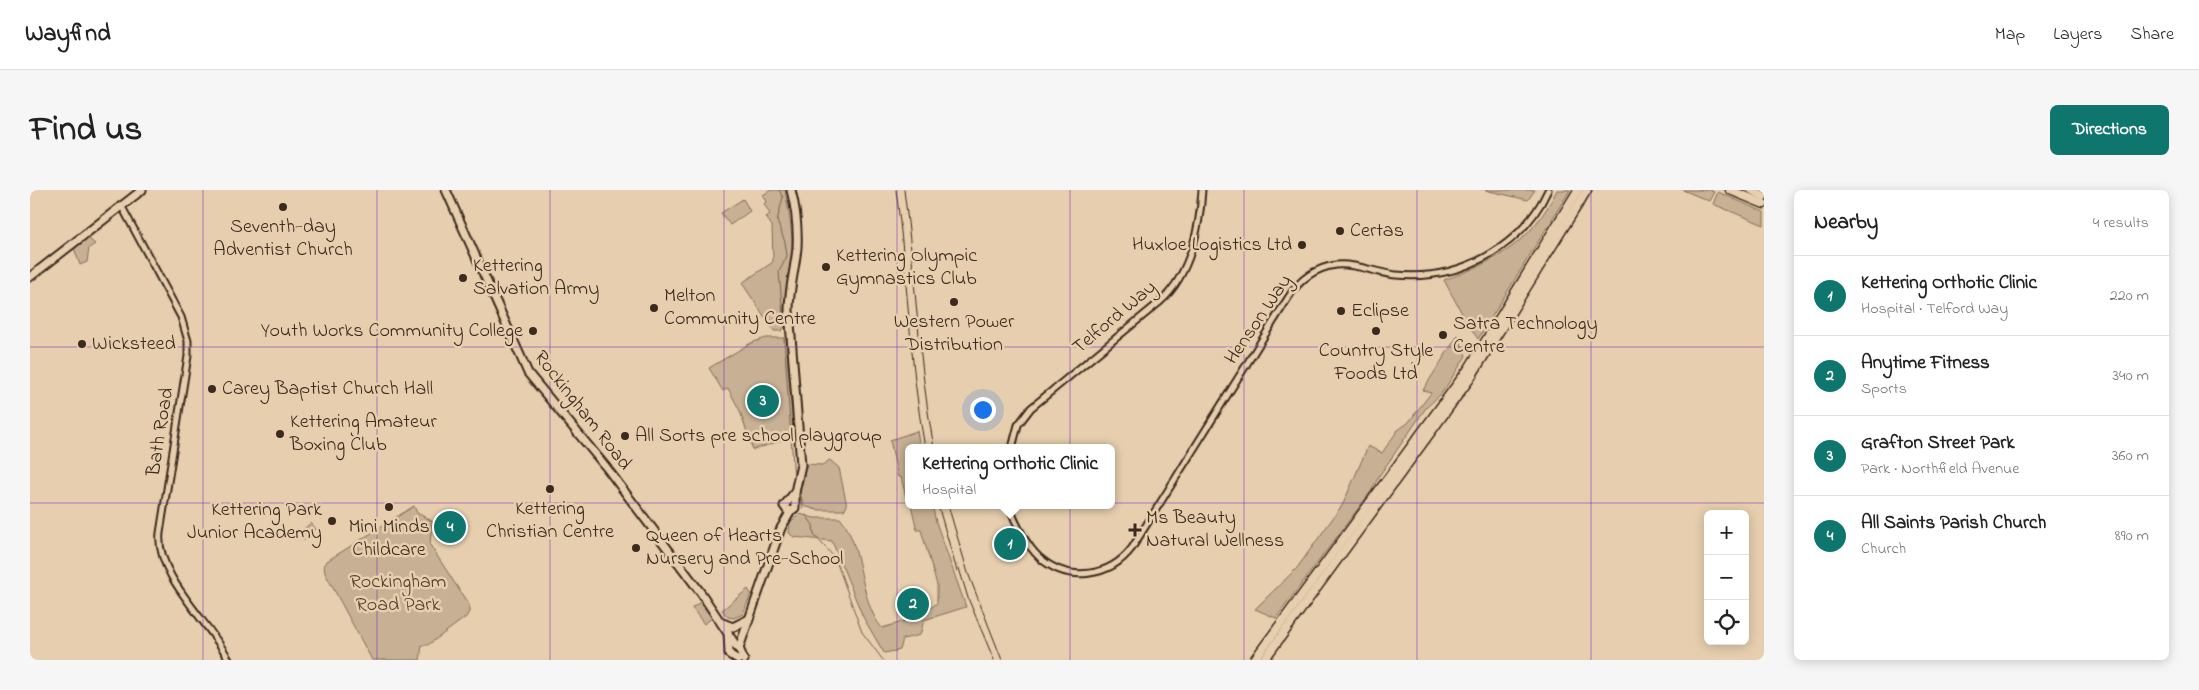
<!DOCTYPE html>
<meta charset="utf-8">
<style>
:root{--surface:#fff;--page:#f6f6f6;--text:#222;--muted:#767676;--line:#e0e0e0;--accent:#0f766e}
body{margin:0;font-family:"Indie Flower",sans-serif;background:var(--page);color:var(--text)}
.controls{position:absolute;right:15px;bottom:15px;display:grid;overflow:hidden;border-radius:8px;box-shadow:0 2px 12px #0003}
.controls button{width:45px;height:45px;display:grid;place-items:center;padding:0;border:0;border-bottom:1px solid var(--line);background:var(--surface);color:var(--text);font:25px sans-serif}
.you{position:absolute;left:952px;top:219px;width:18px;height:18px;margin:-12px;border:4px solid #fff;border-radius:50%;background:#1a73e8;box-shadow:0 0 0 8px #1a73e833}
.badge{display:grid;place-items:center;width:32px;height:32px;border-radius:50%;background:var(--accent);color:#fff;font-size:16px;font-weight:700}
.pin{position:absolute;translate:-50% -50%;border:2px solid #fff;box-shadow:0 1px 5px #0006}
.popup{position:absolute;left:875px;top:254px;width:210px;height:65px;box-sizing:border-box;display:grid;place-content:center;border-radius:8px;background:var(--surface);filter:drop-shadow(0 1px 4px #0005);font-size:16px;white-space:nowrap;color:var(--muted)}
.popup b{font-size:19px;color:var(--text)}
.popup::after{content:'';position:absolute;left:50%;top:100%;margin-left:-10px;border:10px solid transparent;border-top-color:var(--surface)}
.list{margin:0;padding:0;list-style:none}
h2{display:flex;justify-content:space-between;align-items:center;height:65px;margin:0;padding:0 20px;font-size:21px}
h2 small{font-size:16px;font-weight:400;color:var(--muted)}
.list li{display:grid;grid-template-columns:32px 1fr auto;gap:15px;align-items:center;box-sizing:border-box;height:80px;padding:0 20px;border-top:1px solid var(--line)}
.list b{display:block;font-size:19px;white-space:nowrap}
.list p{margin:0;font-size:16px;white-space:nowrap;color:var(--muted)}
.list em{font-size:16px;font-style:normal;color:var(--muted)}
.icon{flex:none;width:28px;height:28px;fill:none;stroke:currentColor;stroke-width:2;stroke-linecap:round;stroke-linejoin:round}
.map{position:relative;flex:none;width:1734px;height:470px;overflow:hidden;border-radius:8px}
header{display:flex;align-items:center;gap:30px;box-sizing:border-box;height:70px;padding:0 25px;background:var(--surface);border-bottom:1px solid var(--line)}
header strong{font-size:24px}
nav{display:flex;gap:28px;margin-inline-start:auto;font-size:18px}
.intro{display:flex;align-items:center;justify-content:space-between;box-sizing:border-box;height:120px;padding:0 30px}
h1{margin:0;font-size:35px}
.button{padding:12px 22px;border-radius:8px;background:var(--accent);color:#fff;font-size:18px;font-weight:700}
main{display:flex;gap:30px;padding:0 30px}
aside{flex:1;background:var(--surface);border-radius:8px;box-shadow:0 2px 12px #0003}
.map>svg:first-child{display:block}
.green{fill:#c7b094;stroke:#816d59}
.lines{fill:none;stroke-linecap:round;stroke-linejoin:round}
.stream{stroke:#75624f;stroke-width:1}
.minor-casing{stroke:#3b2a1e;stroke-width:9}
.major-casing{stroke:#3b2a1e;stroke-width:11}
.highway-casing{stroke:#3b2a1e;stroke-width:11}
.minor{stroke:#e6ceae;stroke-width:5}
.major{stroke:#e6ceae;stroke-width:7}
.highway{stroke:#e6ceae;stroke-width:8}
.rail{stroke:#3b2a1e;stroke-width:1}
.grid{fill:none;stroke:#7b2cbf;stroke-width:1;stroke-opacity:0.55}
.poi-dot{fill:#3b2a1e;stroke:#e6ceae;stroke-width:2}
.labels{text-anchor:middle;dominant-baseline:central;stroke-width:5;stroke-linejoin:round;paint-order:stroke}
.poi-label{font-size:20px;fill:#3b2a1e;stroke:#e6ceae;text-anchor:start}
.street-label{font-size:20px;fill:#3b2a1e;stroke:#e6ceae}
.park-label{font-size:20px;fill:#503e30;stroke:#e6ceae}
</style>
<header>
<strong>Wayfind</strong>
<nav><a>Map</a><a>Layers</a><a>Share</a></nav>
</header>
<div class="intro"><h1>Find us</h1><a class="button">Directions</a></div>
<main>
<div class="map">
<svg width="1734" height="470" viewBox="0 0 1734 470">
<rect width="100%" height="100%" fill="#e6ceae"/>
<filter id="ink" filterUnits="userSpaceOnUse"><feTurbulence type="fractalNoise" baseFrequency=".02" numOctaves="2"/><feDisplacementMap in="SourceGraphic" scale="10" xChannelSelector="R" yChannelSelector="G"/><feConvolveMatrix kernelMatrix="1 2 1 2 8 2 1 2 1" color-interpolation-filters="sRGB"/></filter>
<g filter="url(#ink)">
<!-- green -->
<g class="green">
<path d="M741 0H755C758 18 762 37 762 55 761 83 752 108 755 137L751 141H744L712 93 743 72 742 36 736 27 740 24 734 14 737 11 733 5Z"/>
<polygon points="1455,0 1505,0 1498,10"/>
<path d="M1527 0H1540L1448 149 1436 131 1414 90C1467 71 1502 52 1527 0Z"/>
<polygon points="1653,0 1680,0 1684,2 1679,11"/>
<polygon points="1688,2 1734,22 1734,35 1683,14"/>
<polygon points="713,9 720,21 700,35 691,23"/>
<polygon points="55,49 59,49 65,54 59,58 57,72 50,75 44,58"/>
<polygon points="1428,145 1436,166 1412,203 1396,218 1349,286 1342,300 1246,428 1225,419 1267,378 1313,314 1338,256 1352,263 1368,240 1378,233 1401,203 1393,200"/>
<polygon points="736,148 754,148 756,149 763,239 756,249 723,260 710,221 698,198 693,201 679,178 721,153"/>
<polygon points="887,241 890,258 879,258 879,308 876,307 871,287 868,287 860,250"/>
<polygon points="800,270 809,278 817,316 814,320 787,320 774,316 770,303 777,274 792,275"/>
<path d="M881 315H902L906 332 936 417 894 430 890 445 873 449 870 460 854 463 833 427 802 351 764 347 759 343 760 332 770 324 784 328H810C834 356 828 410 852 438L889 427 907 413V395L891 340H887Z"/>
<polygon points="384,316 387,323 402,331 400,355 439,415 439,422 436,427 398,455 392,455 390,470 342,470 295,383 294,376 297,371"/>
<polygon points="281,333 286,339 274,350 268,344"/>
<polygon points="718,399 721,404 713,424 704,428 698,427 692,420"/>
<polygon points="670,412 682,428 674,434 662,418"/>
</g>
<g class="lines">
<!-- stream -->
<g class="stream">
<polyline points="749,0 753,7 747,31 755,52 757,66 749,82 754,136"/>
<polyline points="754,148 764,288"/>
<polyline points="770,305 773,318"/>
<polyline points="776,325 783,335 784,345 805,368 832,442 853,470"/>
</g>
<!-- minor casing -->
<g class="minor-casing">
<g id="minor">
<path d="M91 15 151 127 158 151V166L130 343C125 386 181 433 199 470"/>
<path d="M982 258 988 235 1001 218 1131 111C1160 85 1170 37 1172 0"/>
<path d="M979 315C985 333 996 355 1010 368 1039 393 1080 387 1102 358L1258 108C1269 90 1284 78 1306 75 1326 73 1346 83 1366 85 1429 91 1491 59 1518 0"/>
</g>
</g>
<!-- major casing -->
<g class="major-casing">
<g id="major">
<polyline points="416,0 498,183 576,277 671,403 707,457"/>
<polyline points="0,87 112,0"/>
<path d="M757 320 761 321 765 318V302L771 275 759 120C759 99 765 79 767 58 768 39 766 19 761 0"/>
<polyline points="757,320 754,316 765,302"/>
<polyline points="693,433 703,437 717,430"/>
<polyline points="698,441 699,464 708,470"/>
<polyline points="706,456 709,458 714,470"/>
<polyline points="709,458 751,338 761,321"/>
</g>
</g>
<!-- highway casing -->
<g class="highway-casing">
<g id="highway">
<polyline points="1700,0 1734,14"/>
<polyline points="1722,0 1734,6"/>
<polyline points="1224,470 1439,178 1548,0"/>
<polyline points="1234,470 1439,190 1557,0"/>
</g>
</g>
<!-- minor -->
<use href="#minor" class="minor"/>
<!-- major -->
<use href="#major" class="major"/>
<!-- highway -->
<use href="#highway" class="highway"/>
<!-- rail -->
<g class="rail">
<path d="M866 0C878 86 879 173 895 258"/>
<path d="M874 0C886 86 888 173 904 258"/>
<polyline points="908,315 927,381"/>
<polyline points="918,315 938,383 972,470"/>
<polyline points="928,375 938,408 964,470"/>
</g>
</g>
</g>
<!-- grid -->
<path class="grid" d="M173 0V470M347 0V470M520 0V470M694 0V470M867 0V470M1040 0V470M1214 0V470M1387 0V470M1561 0V470M0 157H1734M0 313H1734"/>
<!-- markers -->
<g class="poi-dot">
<circle cx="253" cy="17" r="5"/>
<circle cx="1310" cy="41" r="5"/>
<circle cx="1272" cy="55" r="5"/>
<circle cx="796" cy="77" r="5"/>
<circle cx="433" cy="88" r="5"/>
<circle cx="924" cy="112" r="5"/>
<circle cx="624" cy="118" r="5"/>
<circle cx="1311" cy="121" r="5"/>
<circle cx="503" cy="141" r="5"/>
<circle cx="1346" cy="141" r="5"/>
<circle cx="1413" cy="145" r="5"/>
<circle cx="52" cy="154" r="5"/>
<circle cx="182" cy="199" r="5"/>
<circle cx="250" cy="244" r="5"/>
<circle cx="595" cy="246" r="5"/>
<circle cx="520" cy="299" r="5"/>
<circle cx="359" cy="317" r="5"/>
<circle cx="302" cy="331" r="5"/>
<path d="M1102.5 332.5h5v5h5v5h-5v5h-5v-5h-5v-5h5z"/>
<circle cx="606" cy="358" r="5"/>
</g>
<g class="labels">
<!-- poi labels -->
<g class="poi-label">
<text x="253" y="37" text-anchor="middle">Seventh-day<tspan x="253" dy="23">Adventist Church</tspan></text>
<text x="1320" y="41">Certas</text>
<text x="1262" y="55" text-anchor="end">Huxloe Logistics Ltd</text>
<text x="806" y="66">Kettering Olympic<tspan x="806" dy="23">Gymnastics Club</tspan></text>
<text x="443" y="76">Kettering<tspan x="443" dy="23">Salvation Army</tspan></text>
<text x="634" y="106">Melton<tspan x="634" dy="23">Community Centre</tspan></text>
<text x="1321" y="121">Eclipse</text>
<text x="924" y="132" text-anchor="middle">Western Power<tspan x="924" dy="23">Distribution</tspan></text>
<text x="1423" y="134">Satra Technology<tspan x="1423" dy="23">Centre</tspan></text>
<text x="493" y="141" text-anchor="end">Youth Works Community College</text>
<text x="62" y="154">Wicksteed</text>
<text x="1346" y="161" text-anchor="middle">Country Style<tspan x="1346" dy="23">Foods Ltd</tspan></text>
<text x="192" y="199">Carey Baptist Church Hall</text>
<text x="260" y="232">Kettering Amateur<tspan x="260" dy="23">Boxing Club</tspan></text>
<text x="605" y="246">All Sorts pre school playgroup</text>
<text x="520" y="319" text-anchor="middle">Kettering<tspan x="520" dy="23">Christian Centre</tspan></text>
<text x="292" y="320" text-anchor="end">Kettering Park<tspan x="292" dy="23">Junior Academy</tspan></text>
<text x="1116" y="328">Ms Beauty<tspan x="1116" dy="23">Natural Wellness</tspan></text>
<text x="359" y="337" text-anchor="middle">Mini Minds<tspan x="359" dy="23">Childcare</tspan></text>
<text x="616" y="346">Queen of Hearts<tspan x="616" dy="23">Nursery and Pre-School</tspan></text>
</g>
<!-- street labels -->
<g class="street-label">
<text transform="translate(1085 128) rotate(-40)">Telford Way</text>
<text transform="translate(1229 130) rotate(-56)">Henson Way</text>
<text transform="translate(552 221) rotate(52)">Rockingham Road</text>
<text transform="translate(131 242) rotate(-81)">Bath Road</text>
</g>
<!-- park labels -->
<g class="park-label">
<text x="368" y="392">Rockingham<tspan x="368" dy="23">Road Park</tspan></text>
</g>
</g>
</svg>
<div class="controls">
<button>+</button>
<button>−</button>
<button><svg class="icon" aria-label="locate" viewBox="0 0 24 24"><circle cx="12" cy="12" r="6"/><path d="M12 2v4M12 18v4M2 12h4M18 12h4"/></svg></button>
</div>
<div class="you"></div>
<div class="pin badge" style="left:980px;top:354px">1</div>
<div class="popup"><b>Kettering Orthotic Clinic</b>Hospital</div>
<div class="pin badge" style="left:883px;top:414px">2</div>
<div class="pin badge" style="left:733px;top:211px">3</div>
<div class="pin badge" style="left:420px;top:337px">4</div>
</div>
<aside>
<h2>Nearby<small>4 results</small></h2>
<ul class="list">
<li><span class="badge">1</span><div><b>Kettering Orthotic Clinic</b><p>Hospital · Telford Way</p></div><em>220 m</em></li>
<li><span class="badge">2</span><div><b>Anytime Fitness</b><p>Sports</p></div><em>340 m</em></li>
<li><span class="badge">3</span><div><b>Grafton Street Park</b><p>Park · Northfield Avenue</p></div><em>360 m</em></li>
<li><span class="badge">4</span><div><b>All Saints Parish Church</b><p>Church</p></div><em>890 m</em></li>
</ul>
</aside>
</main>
